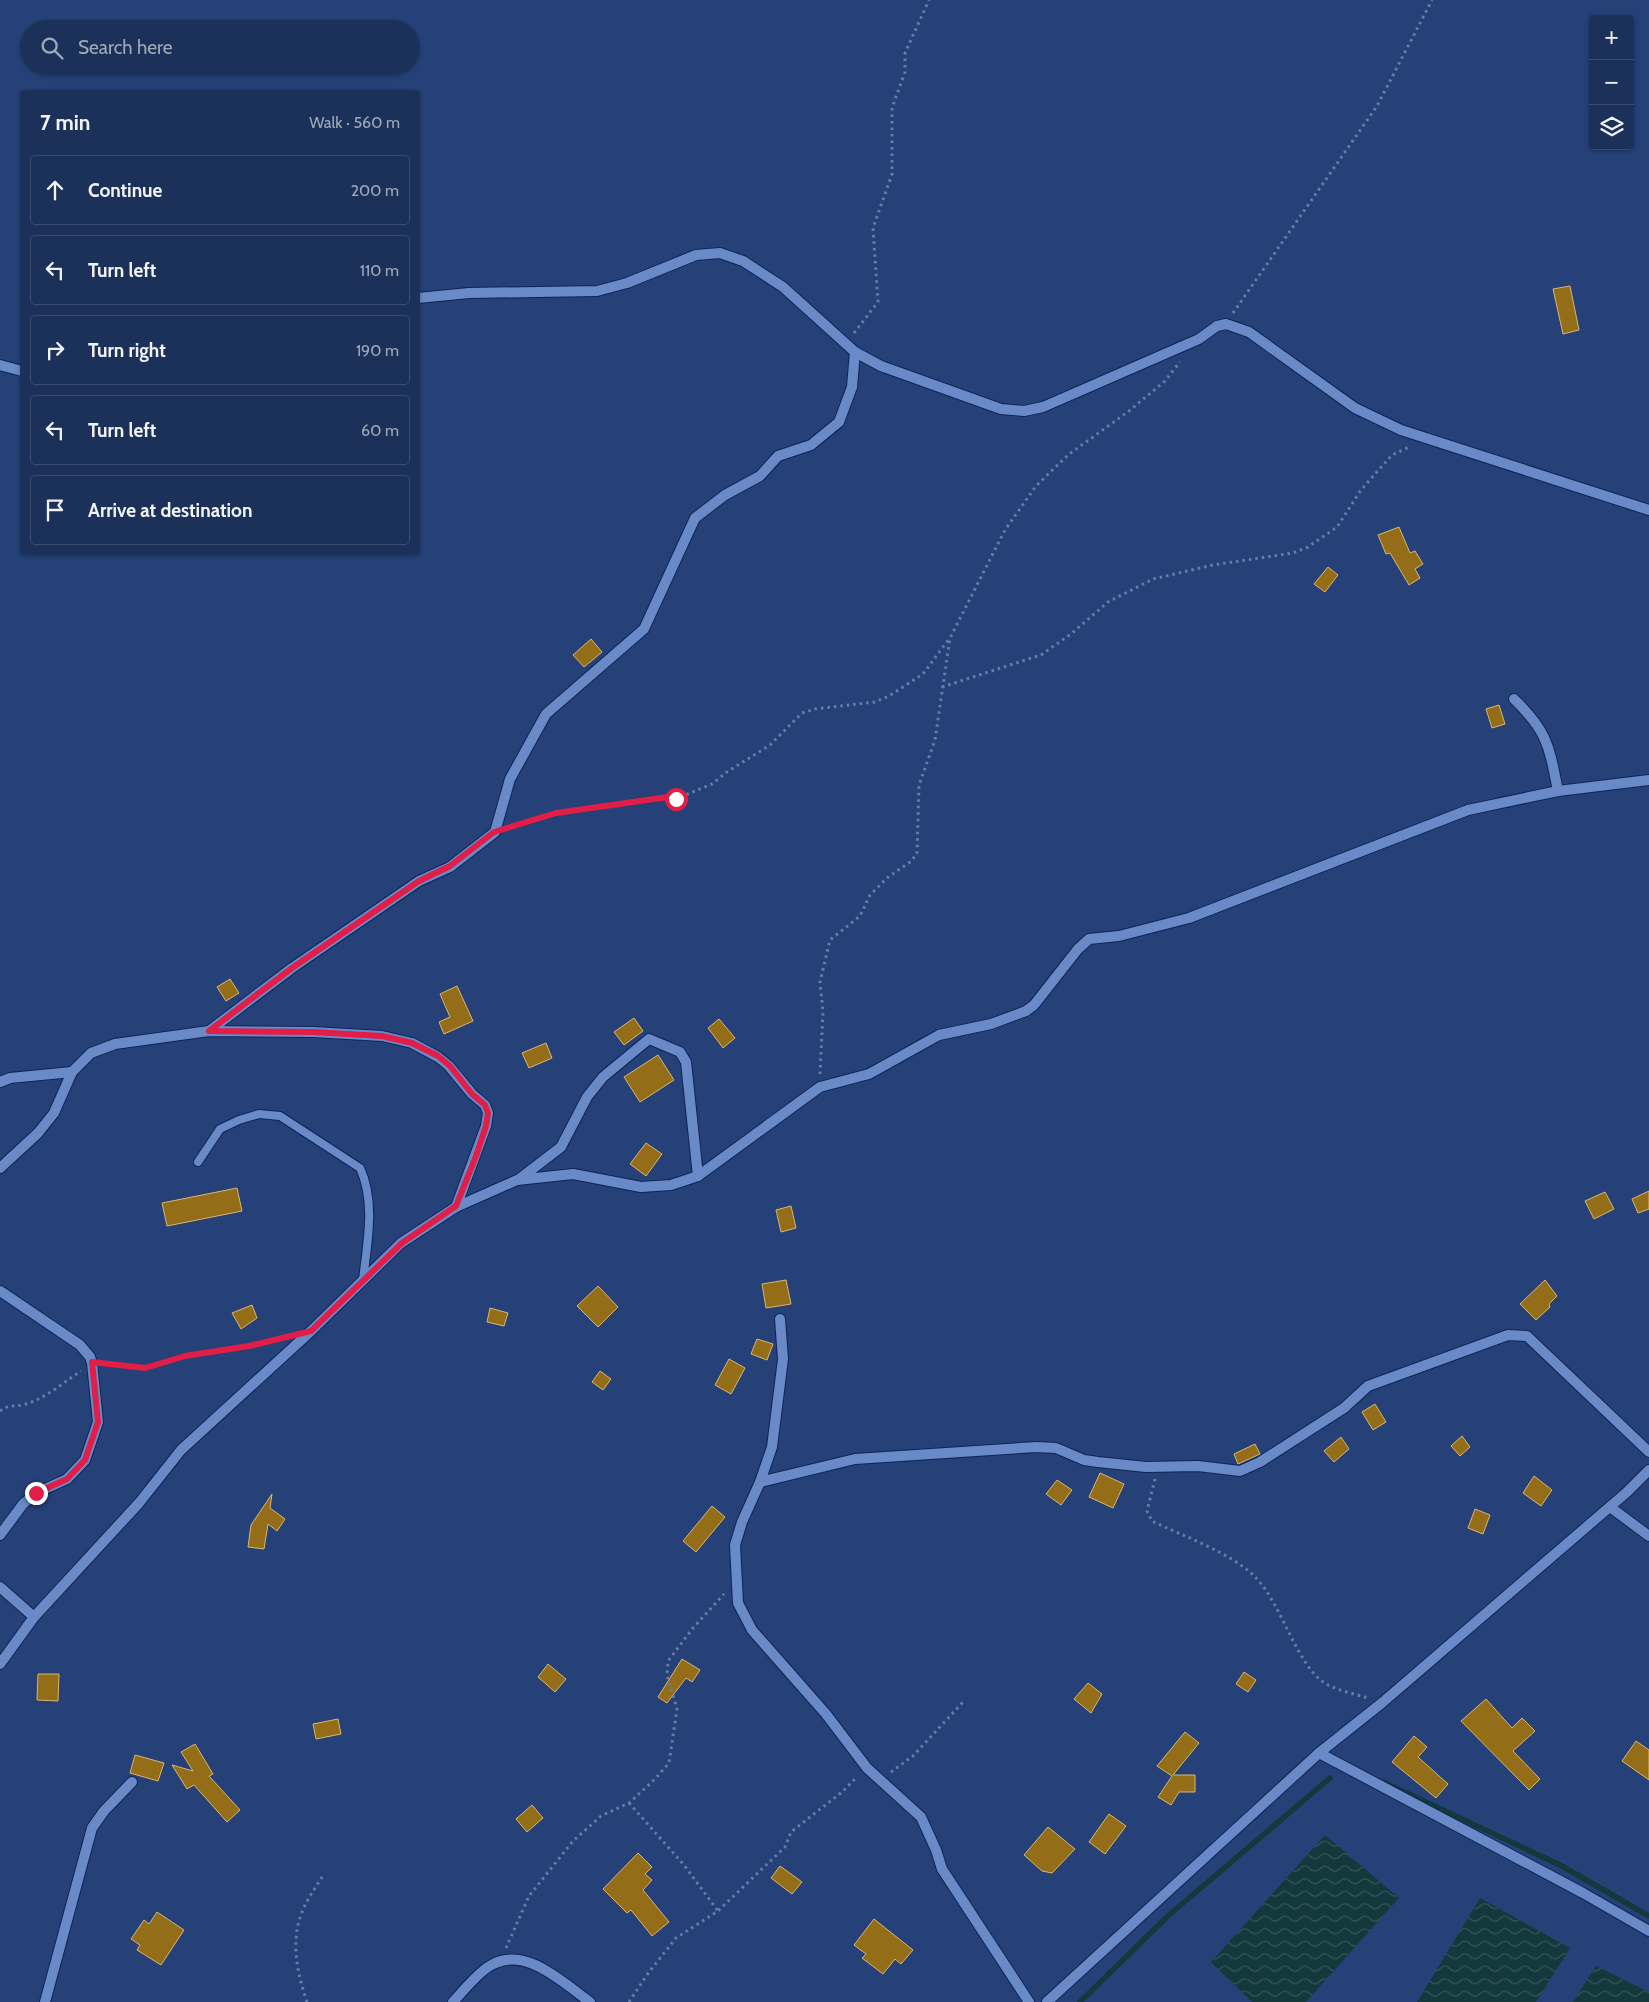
<!DOCTYPE html>
<meta charset="utf-8">
<style>
:root{--surface:#1c3159;--page:#25395f;--text:#f1f3f6;--muted:#a0a9ba;--line:#3a4c6f}
body{margin:0;font-family:Cabin,sans-serif;background:var(--page);color:var(--text)}
.controls{position:absolute;right:15px;top:15px;display:grid;overflow:hidden;border-radius:5px;box-shadow:0 1px 4px #0004}
.controls button{width:45px;height:45px;display:grid;place-items:center;padding:0;border:0;border-bottom:1px solid var(--line);background:var(--surface);color:var(--text);font:25px sans-serif}
.stop{position:absolute;width:15px;height:15px;margin:-11px;border:4px solid #e11d48;border-radius:50%;background:#fff}
.stop.end{background:#e11d48;border-color:#fff;box-shadow:0 1px 5px #0008}
.list{margin:0;padding:0;list-style:none}
h2{display:flex;justify-content:space-between;align-items:center;height:65px;margin:0;padding:0 20px;font-size:21px}
h2 small{font-size:16px;font-weight:400;color:var(--muted)}
.list li{display:grid;grid-template-columns:32px 1fr auto;gap:15px;align-items:center;box-sizing:border-box;height:70px;margin:0 10px 10px;padding:0 10px;border:1px solid var(--line);border-radius:5px}
.list b{display:block;font-size:19px;white-space:nowrap}
.list em{font-size:16px;font-style:normal;color:var(--muted)}
.icon{flex:none;width:28px;height:28px;fill:none;stroke:currentColor;stroke-width:2;stroke-linecap:round;stroke-linejoin:round}
.map{position:relative;flex:none;width:1649px;height:2002px;overflow:hidden}
.search{position:absolute;background:var(--surface);box-shadow:0 1px 4px #0004;left:20px;top:20px;width:400px;height:55px;display:flex;align-items:center;gap:12px;box-sizing:border-box;padding:0 18px;border-radius:28px;color:var(--muted);font-size:19px}
.panel{position:absolute;background:var(--surface);box-shadow:0 1px 4px #0004;left:20px;top:90px;width:400px;height:465px;border-radius:5px}
.map>svg:first-child{display:block}
.water{fill:url(#water-waves)}
.lines{fill:none;stroke-linecap:round;stroke-linejoin:round}
.stream{stroke:#13393c;stroke-width:5.5}
.building{fill:#946d19;stroke:#dbb670}
.service-casing{stroke:#0c2659;stroke-width:10}
.minor-casing{stroke:#0c2659;stroke-width:12}
.path{stroke:#667da9;stroke-width:3;stroke-dasharray:2.5 4;stroke-linecap:butt}
.service{stroke:#698ac6;stroke-width:8}
.minor{stroke:#698ac6;stroke-width:10}
.route{stroke:#e11d48;stroke-width:6}
</style>
<div class="map">
<svg width="1649" height="2002" viewBox="0 0 1649 2002">
<defs>
<pattern id="water-waves" width="16" height="10" patternUnits="userSpaceOnUse" patternTransform="scale(1.25)"><rect width="16" height="10" fill="#13393c"/><path d="M0 5q4-4 8 0t8 0" fill="none" stroke="#345559"/></pattern>
</defs>
<rect width="100%" height="100%" fill="#254177"/>
<!-- water -->
<g class="water">
<polygon points="1325,1835 1399,1898 1306,2002 1252,2002 1211,1962"/>
<polygon points="1480,1898 1570,1948 1536,2002 1417,2002"/>
<polygon points="1596,1966 1649,1992 1649,2002 1573,2002"/>
</g>
<g class="lines">
<!-- stream -->
<g class="stream">
<polyline points="1383,1782 1560,1865 1649,1916"/>
<polyline points="1080,2002 1169,1915 1330,1778"/>
</g>
</g>
<!-- building -->
<g class="building">
<polygon points="1570,286 1579,330 1563,334 1553,289"/>
<polygon points="1399,527 1410,553 1415,551 1423,564 1415,569 1420,578 1409,585 1390,553 1386,554 1378,535"/>
<polygon points="1328,567 1338,575 1325,592 1314,584"/>
<polygon points="591,639 602,652 584,667 573,655"/>
<polygon points="1499,705 1505,724 1492,728 1486,709"/>
<polygon points="230,979 239,993 226,1001 217,987"/>
<polygon points="457,986 473,1021 444,1034 439,1022 450,1017 440,994"/>
<polygon points="634,1018 643,1031 624,1045 614,1032"/>
<polygon points="719,1019 735,1038 723,1048 708,1028"/>
<polygon points="546,1043 552,1058 529,1068 522,1053"/>
<polygon points="658,1055 674,1080 640,1102 624,1077"/>
<polygon points="646,1143 662,1154 646,1176 630,1164"/>
<polygon points="237,1188 242,1211 167,1226 162,1203"/>
<polygon points="1649,1191 1649,1209 1638,1213 1632,1199"/>
<polygon points="1605,1192 1614,1209 1594,1219 1585,1201"/>
<polygon points="791,1206 796,1228 781,1232 776,1210"/>
<polygon points="786,1280 791,1304 766,1308 762,1284"/>
<polygon points="1545,1280 1557,1296 1549,1304 1550,1307 1536,1320 1520,1304"/>
<polygon points="598,1286 618,1307 598,1327 577,1306"/>
<polygon points="252,1305 257,1318 241,1329 232,1313"/>
<polygon points="490,1308 508,1313 504,1326 487,1322"/>
<polygon points="757,1339 773,1344 767,1360 751,1354"/>
<polygon points="729,1359 745,1368 731,1394 715,1385"/>
<polygon points="600,1371 611,1379 603,1390 592,1382"/>
<polygon points="1375,1404 1386,1422 1373,1430 1362,1412"/>
<polygon points="1462,1436 1470,1447 1460,1456 1451,1446"/>
<polygon points="1341,1437 1349,1449 1334,1462 1324,1451"/>
<polygon points="1255,1444 1260,1454 1238,1464 1234,1454"/>
<polygon points="1100,1473 1124,1484 1113,1508 1089,1497"/>
<polygon points="1534,1476 1552,1490 1541,1506 1523,1493"/>
<polygon points="1057,1480 1072,1490 1061,1505 1046,1494"/>
<polygon points="272,1494 270,1508 285,1519 277,1531 268,1524 264,1549 248,1547 251,1525"/>
<polygon points="712,1506 725,1517 696,1552 683,1541"/>
<polygon points="1475,1509 1490,1515 1483,1534 1468,1528"/>
<polygon points="682,1659 700,1670 692,1682 686,1678 667,1703 658,1697"/>
<polygon points="548,1664 566,1679 555,1692 538,1677"/>
<polygon points="1244,1672 1256,1680 1248,1692 1236,1684"/>
<polygon points="38,1674 59,1674 58,1701 37,1700"/>
<polygon points="1088,1683 1102,1694 1091,1713 1074,1699"/>
<polygon points="1486,1699 1512,1728 1522,1718 1535,1731 1513,1751 1540,1779 1529,1790 1461,1721"/>
<polygon points="338,1719 341,1734 316,1739 313,1724"/>
<polygon points="1185,1732 1199,1743 1173,1775 1195,1775 1195,1792 1179,1792 1171,1805 1158,1797 1172,1776 1157,1766"/>
<polygon points="1414,1736 1427,1747 1418,1757 1448,1784 1436,1798 1392,1762"/>
<polygon points="1636,1741 1649,1750 1649,1780 1622,1761"/>
<polygon points="195,1744 213,1774 209,1776 240,1810 227,1822 194,1785 187,1789 172,1765 193,1771 181,1752"/>
<polygon points="135,1755 164,1763 158,1781 130,1773"/>
<polygon points="532,1805 543,1818 527,1832 516,1819"/>
<polygon points="1109,1814 1126,1826 1105,1854 1089,1842"/>
<polygon points="1048,1827 1075,1849 1052,1873 1042,1871 1024,1855"/>
<polygon points="638,1853 652,1867 645,1874 652,1880 643,1890 669,1922 652,1936 631,1910 627,1913 603,1889"/>
<polygon points="780,1866 802,1882 792,1894 771,1878"/>
<polygon points="157,1912 184,1930 161,1965 137,1950 140,1945 131,1939 144,1920 149,1924"/>
<polygon points="874,1919 913,1950 901,1964 895,1959 883,1974 862,1958 866,1954 854,1945"/>
</g>
<g class="lines">
<!-- service casing -->
<g class="service-casing">
<path id="service" d="M198 1162 220 1129 239 1120 259 1114 280 1116 360 1168C376 1202 367 1244 363 1280"/>
</g>
<!-- minor casing -->
<g class="minor-casing">
<g id="minor">
<polyline points="418,298 469,293 597,291 627,283 696,255 720,253 743,261 783,287 855,352 881,366 1001,409 1024,411 1043,407 1199,339 1217,326 1226,324 1249,332 1355,408 1401,430 1649,510"/>
<polyline points="0,365 22,371"/>
<path d="M1514 699C1548 732 1549 746 1558 791"/>
<polyline points="209,1031 292,968 419,881 450,867 495,832 510,779 546,714 644,629 695,518 725,495 760,476 778,456 811,445 839,422 852,387 855,352"/>
<polyline points="0,1082 10,1078 72,1072"/>
<polyline points="0,1168 38,1133 54,1113 72,1072 91,1053 115,1044 209,1031 313,1032 382,1036 412,1043 438,1057 449,1066 472,1094 485,1105 488,1113 486,1126 456,1207"/>
<polyline points="518,1180 561,1147 587,1097 603,1077 649,1039 680,1052 686,1062 698,1176"/>
<polyline points="0,1291 80,1345 90,1357 92,1363 98,1422 85,1460 67,1479 36,1493 23,1504 0,1535"/>
<polyline points="780,1319 783,1359 772,1447 760,1482 742,1522 735,1545 738,1603 752,1630 826,1714 867,1768 921,1817 936,1850 942,1869 1029,2002"/>
<polyline points="760,1482 855,1459 1036,1447 1056,1448 1084,1460 1098,1462 1146,1467 1198,1466 1240,1471 1260,1462 1344,1408 1368,1386 1508,1335 1527,1336 1649,1452"/>
<polyline points="1610,1507 1649,1536"/>
<polyline points="0,1587 34,1617"/>
<polyline points="0,1664 34,1617 139,1503 181,1450 311,1331 401,1243 456,1207 517,1180 573,1174 641,1187 671,1185 698,1176 820,1087 869,1074 939,1035 991,1024 1026,1011 1034,1005 1078,949 1089,939 1119,936 1189,918 1468,810 1558,791 1649,780"/>
<polyline points="1319,1753 1583,1893 1649,1931"/>
<polyline points="45,2002 92,1828 104,1811 132,1782"/>
<path d="M453 2002C464 1990 475 1976 488 1967 524 1943 563 1983 590 2002"/>
<polyline points="1047,2002 1319,1753 1383,1702 1627,1492 1649,1470"/>
</g>
</g>
<!-- path -->
<g class="path">
<polyline points="1233,313 1377,106 1432,0"/>
<polyline points="854,333 878,302 873,228 892,174 892,108 905,72 905,53 929,0"/>
<polyline points="942,687 1041,655 1071,634 1108,602 1153,579 1213,565 1293,553 1308,547 1337,527 1361,490 1392,455 1409,447"/>
<polyline points="509,828 556,813 668,797 676,799 712,784 727,772 770,745 802,713 815,709 875,702 889,696 923,674 949,639"/>
<polyline points="820,1074 823,1012 820,982 830,940 860,916 870,895 887,878 910,862 917,854 919,785 935,740 950,638 1005,530 1036,486 1068,455 1129,411 1165,381 1180,362"/>
<polyline points="104,1364 145,1368 185,1356 249,1346 282,1338"/>
<path d="M0 1411C9 1404 16 1407 26 1404 46 1398 64 1382 81 1371"/>
<path d="M1155 1479 1147 1511 1152 1521C1183 1536 1234 1554 1256 1578 1282 1604 1298 1670 1328 1685 1340 1691 1355 1694 1368 1698"/>
<polyline points="891,1772 913,1756 963,1702"/>
<polyline points="629,1803 684,1865 718,1911"/>
<polyline points="506,1948 529,1896 573,1841 601,1816 629,1803 655,1779 669,1763 677,1709 667,1675 668,1661 693,1628 724,1594"/>
<path d="M307 2002C298 1975 291 1946 300 1918 304 1903 316 1887 324 1874"/>
<polyline points="629,2002 649,1972 676,1938 718,1911 785,1847 791,1832 842,1792 857,1777"/>
</g>
<!-- service -->
<use href="#service" class="service"/>
<!-- minor -->
<use href="#minor" class="minor"/>
</g>
<g class="lines">
<!-- route -->
<polyline class="route" points="36,1493 67,1479 85,1460 98,1422 92,1362 145,1368 185,1356 249,1346 311,1331 402,1243 456,1206 476,1156 486,1126 488,1113 485,1105 472,1094 450,1066 438,1056 412,1043 382,1036 313,1032 209,1031 292,968 419,881 450,866 494,832 556,813 668,797 676,799"/>
</g>
</svg>
<div class="controls">
<button>+</button>
<button>−</button>
<button><svg class="icon" aria-label="layers" viewBox="0 0 24 24"><path d="M12 4l9 5-9 5-9-5zM3 14l9 5 9-5"/></svg></button>
</div>
<div class="stop" style="left:676px;top:799px"></div>
<div class="stop end" style="left:36px;top:1493px"></div>
<div class="search"><svg class="icon" aria-label="search" viewBox="0 0 24 24"><circle cx="10" cy="10" r="6"/><path d="M15 15l6 6"/></svg>Search here</div>
<section class="panel">
<h2>7 min<small>Walk · 560 m</small></h2>
<ul class="list">
<li><svg class="icon" aria-label="ahead" viewBox="0 0 24 24"><path d="M12 20V5M6 11l6-6 6 6"/></svg><div><b>Continue</b></div><em>200 m</em></li>
<li><svg class="icon" aria-label="left" viewBox="0 0 24 24"><path d="M17 20v-9H6M10 6l-5 5 5 5"/></svg><div><b>Turn left</b></div><em>110 m</em></li>
<li><svg class="icon" aria-label="right" viewBox="0 0 24 24"><path d="M7 20v-9h11M14 6l5 5-5 5"/></svg><div><b>Turn right</b></div><em>190 m</em></li>
<li><svg class="icon" aria-label="left" viewBox="0 0 24 24"><path d="M17 20v-9H6M10 6l-5 5 5 5"/></svg><div><b>Turn left</b></div><em>60 m</em></li>
<li><svg class="icon" aria-label="arrive" viewBox="0 0 24 24"><path d="M6 21V4h12l-3 4 3 4H6"/></svg><div><b>Arrive at destination</b></div></li>
</ul>
</section>
</div>
